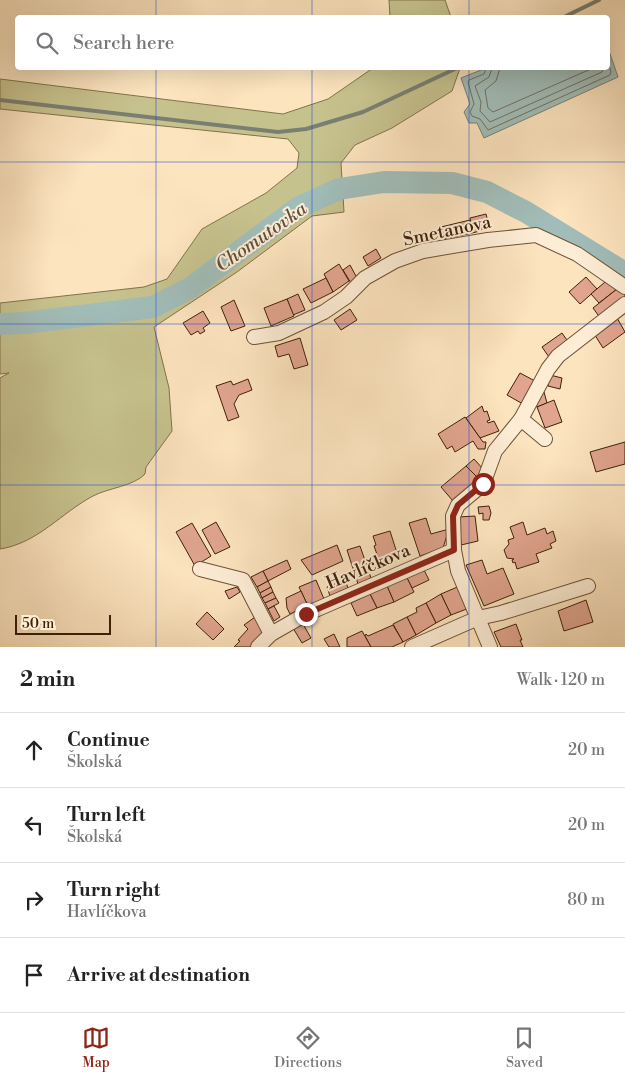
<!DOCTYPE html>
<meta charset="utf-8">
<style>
:root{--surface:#fff;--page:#f6f6f6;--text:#222;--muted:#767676;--line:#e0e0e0;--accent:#8f2418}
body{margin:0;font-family:"Libre Bodoni",serif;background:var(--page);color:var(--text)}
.scale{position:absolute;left:15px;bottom:12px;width:96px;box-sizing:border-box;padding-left:5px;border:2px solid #3f2108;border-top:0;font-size:14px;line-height:18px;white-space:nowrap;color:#3f2108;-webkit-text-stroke:4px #fdedd5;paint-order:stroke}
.stop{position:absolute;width:15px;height:15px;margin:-11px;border:4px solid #8f2418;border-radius:50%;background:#fff}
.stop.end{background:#8f2418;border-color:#fff;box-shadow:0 1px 5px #0008}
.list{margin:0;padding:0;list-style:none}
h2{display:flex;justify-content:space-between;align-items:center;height:65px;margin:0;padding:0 20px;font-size:21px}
h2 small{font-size:16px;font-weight:400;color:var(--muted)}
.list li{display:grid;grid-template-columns:32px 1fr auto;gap:15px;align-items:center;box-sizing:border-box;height:75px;padding:0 20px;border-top:1px solid var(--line)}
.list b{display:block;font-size:19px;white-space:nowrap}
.list p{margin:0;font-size:16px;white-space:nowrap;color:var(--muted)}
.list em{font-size:16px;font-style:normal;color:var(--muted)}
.icon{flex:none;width:28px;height:28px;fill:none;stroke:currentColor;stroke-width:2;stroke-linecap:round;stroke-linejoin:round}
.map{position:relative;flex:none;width:625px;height:647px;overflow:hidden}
.search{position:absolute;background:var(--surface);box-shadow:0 5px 20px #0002;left:15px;right:15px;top:15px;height:55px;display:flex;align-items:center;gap:12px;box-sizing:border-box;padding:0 18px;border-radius:5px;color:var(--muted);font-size:19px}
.sheet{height:365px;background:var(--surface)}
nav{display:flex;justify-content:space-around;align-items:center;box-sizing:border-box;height:70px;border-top:1px solid var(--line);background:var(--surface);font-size:14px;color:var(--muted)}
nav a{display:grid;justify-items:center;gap:2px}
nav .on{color:var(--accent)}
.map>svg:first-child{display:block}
.green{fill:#c6c28e;stroke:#82724b}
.water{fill:#a1bdb9;stroke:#7a7f72}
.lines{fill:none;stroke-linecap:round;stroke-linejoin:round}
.shore{stroke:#706f60;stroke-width:1}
.stream{stroke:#7a7f72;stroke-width:4}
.river{stroke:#a1bdb9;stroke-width:22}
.building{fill:#e1a58f;stroke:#3f2108}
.street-casing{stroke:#6e5236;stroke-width:16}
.street{stroke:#fdedd5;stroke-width:14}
.route{stroke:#8f2418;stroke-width:6}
.grid{fill:none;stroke:#1d4ed8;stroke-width:1;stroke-opacity:0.55}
.labels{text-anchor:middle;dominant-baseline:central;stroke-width:4;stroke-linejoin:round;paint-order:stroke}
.street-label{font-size:18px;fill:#3f2108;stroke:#fdedd5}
.water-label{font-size:19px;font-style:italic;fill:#5c503d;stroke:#fdedd5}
</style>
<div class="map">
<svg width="625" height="647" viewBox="0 0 625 647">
<rect width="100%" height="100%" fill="#fce4bf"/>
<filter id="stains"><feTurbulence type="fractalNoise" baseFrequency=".004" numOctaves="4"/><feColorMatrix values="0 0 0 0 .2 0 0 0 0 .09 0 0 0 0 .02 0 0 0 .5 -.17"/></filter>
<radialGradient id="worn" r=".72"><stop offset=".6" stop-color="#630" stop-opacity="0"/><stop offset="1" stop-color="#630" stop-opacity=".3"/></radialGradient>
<!-- green -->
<g class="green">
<polygon points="389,0 445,0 451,17 390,17"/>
<path d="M373 68H460L452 91 392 128 355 145 341 163 344 212 312 216 237 272 154 327 169 388 172 431 146 467 145 474C134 486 108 488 93 496 61 513 38 543 0 549V378L9 373 0 374V303L144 287 167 279 202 229 266 193 297 168 299 153 288 139 0 109V79L283 114 328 99Z"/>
</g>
<!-- water -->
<polygon class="water" points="608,48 618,77 484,138 477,123 469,123 464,112 470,104 461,78 486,68 608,68"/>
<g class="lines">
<!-- shore -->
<g class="shore">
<polyline points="486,68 484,74 469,80 468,82 474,104 470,112 472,116 480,119 488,130 610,75 611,72 608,62"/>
<polyline points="492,68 489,77 475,86 481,102 480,111 490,122 602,72 603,68"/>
<polyline points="500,68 496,81 485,90 488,108 493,112 593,68"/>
</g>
<!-- stream -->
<g class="stream">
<polyline points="562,18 599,0"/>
<polyline points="0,100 278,132 306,129 363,112 457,68"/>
</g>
<!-- river -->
<polyline class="river" points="0,324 25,323 153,307 190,288 299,207 339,189 384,182 452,183 487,192 526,212 625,273"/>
</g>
<!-- building -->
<g class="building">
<polygon points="486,214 488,222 481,224 483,229 480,229 480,231 472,233 470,218"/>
<polygon points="470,220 472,233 444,239 441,227"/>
<polygon points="376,249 381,258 368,266 363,257"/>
<polygon points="339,264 349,281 333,292 324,274"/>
<polygon points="350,265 357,278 351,283 343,270"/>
<polygon points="586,277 597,289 580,304 569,292"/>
<polygon points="326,278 333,292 311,303 303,289"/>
<polygon points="605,282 617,289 599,303 591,294"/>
<polygon points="617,289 625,294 625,300 601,319 593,308"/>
<polygon points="298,294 305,310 293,315 287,299"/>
<polygon points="287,299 294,316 271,326 264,308"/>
<polygon points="234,300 245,326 231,331 221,307"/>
<polygon points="350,309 357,320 341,330 334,320"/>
<polygon points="203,311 210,323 203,328 205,331 200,334 198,331 191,335 183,323"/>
<polygon points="616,316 625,332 603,348 593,332"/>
<polygon points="562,333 569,343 549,357 542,347"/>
<polygon points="300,338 308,365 294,369 289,354 278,357 275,346"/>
<polygon points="520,373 535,381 523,404 507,395"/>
<polygon points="550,375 562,378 560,389 548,386"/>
<polygon points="248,379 252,390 239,395 234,404 239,417 228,421 216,386 231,381 233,385"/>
<polygon points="544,392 547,403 537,407 534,398 536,395"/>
<polygon points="554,400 562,422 545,428 537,407"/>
<polygon points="482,406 484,412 487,411 490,420 487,421 488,423 494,421 499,431 480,438 466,418"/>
<polygon points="465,417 483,442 486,442 485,449 478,449 473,441 455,452 452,446 447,449 438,434"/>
<polygon points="625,442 625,464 596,472 590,452"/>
<polygon points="474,459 483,469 479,479 466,466"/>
<polygon points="466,466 479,479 453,501 441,487"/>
<polygon points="489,506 491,513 489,520 483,520 483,513 479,514 478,507"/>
<polygon points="475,516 478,541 461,545 459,517"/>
<polygon points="426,518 431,534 449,529 443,548 420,556 409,523"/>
<polygon points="216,522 230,547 215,554 202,530"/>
<polygon points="523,522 527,535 545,528 547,534 553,531 556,541 550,544 552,548 536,554 539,562 517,569 515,562 513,563 512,560 514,559 507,558 504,550 509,544 508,540 514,538 510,527"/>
<polygon points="192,523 211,556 195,566 176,532"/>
<polygon points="390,531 397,553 390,556 390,558 387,559 386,557 379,560 374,546 376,545 373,536"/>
<polygon points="337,545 343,561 312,575 301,560"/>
<polygon points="360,546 371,578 358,584 347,550"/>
<polygon points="287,560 291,569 268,581 263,571"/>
<polygon points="482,560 487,574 503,568 514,594 484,606 466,565"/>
<polygon points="424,570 429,580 412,588 407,578"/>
<polygon points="263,571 268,581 257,587 251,577"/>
<polygon points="407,578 414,592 394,602 387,586"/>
<polygon points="316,580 324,599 308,606 299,587"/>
<polygon points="345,580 348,588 330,596 327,587"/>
<polygon points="268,581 271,587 260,593 257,587"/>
<polygon points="462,585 472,607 451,615 441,594"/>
<polygon points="387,586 394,602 377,608 370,594"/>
<polygon points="237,587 240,592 229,599 225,591"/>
<polygon points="271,587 273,592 262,598 260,593"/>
<polygon points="301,591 308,606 290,614 287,608 286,598"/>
<polygon points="273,592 276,598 265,603 262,598"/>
<polygon points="370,594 377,608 357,616 351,603"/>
<polygon points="441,594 451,615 436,623 426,603"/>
<polygon points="276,598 279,603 268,609 265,603"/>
<polygon points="586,600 593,622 564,631 558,611"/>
<polygon points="426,603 436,623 416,635 407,617 417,612 416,608"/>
<polygon points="274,606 280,617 274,621 268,609"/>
<polygon points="207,612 224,629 213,640 196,624"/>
<polygon points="255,617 257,622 267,631 251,647 234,647 240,641 238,640 248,629 244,625"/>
<polygon points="407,617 416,635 403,642 393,624"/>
<polygon points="303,624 311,638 302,643 293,628"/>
<polygon points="516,624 522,640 520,640 523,647 501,647 494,632"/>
<polygon points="393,625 403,642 392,647 371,647 365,636 366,634 368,636"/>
<polygon points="362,631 371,647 347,647 347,638"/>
<polygon points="334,634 340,647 329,647 324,639"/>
</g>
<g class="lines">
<!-- street casing -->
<g class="street-casing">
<g id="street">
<polyline points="254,337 279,333 324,312 346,297 365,278 395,261 423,251 488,240 536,235 577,254 625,287"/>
<polyline points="521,419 548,369 558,356 625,304"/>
<polyline points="200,569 243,580 271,634"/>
<polyline points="258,647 271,634 306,614 454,550"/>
<polyline points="412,647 478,618 501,613 588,586"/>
<polyline points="490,647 458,571 454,550 453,516 458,505 483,484 495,451 521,419 545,439"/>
</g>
</g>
<!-- street -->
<use href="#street" class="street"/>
</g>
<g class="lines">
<!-- route -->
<polyline class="route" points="306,614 454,550 453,516 458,505 483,484"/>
</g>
<!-- grid -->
<path class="grid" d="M156 0V18M312 0V18M469 0V18M156 68V647M312 68V647M469 68V647M0 162H625M0 324H625M0 485H625"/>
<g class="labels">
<!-- street labels -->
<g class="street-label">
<text transform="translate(447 231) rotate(-12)">Smetanova</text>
<text transform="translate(368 567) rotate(-23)">Havlíčkova</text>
</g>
<!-- water labels -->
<g class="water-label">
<text transform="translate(261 237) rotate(-35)">Chomutovka</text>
</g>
</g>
<rect width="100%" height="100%" filter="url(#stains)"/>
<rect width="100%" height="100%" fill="url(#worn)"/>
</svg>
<div class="scale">50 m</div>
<div class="stop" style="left:483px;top:484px"></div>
<div class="stop end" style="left:306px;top:614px"></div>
<div class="search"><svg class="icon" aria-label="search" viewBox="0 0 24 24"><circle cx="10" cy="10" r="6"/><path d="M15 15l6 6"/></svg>Search here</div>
</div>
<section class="sheet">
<h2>2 min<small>Walk · 120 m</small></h2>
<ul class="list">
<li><svg class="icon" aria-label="ahead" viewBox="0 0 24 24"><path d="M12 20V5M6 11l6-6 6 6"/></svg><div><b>Continue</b><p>Školská</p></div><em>20 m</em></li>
<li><svg class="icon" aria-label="left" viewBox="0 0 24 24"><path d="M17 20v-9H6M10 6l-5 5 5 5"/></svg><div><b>Turn left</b><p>Školská</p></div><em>20 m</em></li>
<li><svg class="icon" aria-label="right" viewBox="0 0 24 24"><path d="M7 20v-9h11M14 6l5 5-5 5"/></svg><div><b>Turn right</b><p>Havlíčkova</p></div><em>80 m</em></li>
<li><svg class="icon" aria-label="arrive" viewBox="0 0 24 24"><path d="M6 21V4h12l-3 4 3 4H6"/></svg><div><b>Arrive at destination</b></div></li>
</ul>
</section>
<nav>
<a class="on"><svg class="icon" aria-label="map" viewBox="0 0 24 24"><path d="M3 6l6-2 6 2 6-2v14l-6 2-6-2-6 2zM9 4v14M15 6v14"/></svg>Map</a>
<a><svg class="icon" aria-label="directions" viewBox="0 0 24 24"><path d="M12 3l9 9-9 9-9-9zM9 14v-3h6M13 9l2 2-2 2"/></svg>Directions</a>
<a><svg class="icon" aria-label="saved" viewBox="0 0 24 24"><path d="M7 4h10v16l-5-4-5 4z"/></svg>Saved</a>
</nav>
